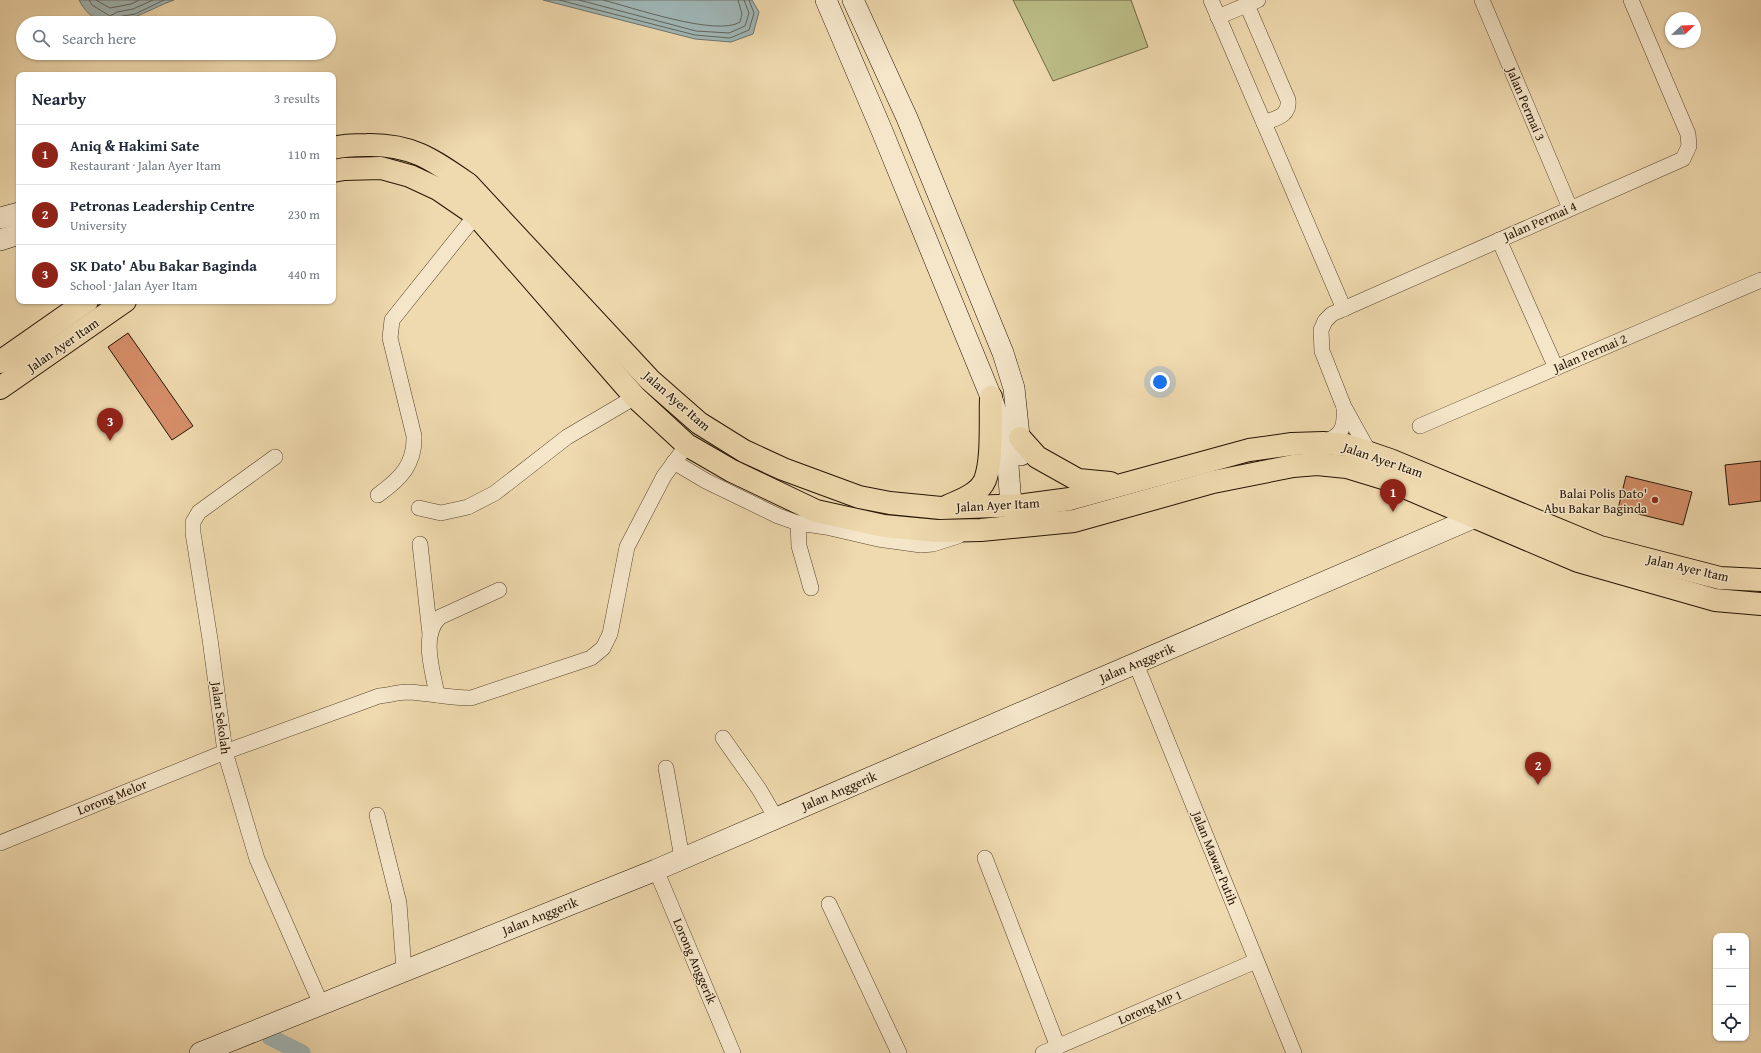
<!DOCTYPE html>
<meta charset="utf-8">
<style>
:root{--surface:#fff;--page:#f6f6f7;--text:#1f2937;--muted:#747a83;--line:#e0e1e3;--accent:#8f2418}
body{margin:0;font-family:"Gentium Book Plus",serif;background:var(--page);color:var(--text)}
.controls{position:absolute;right:12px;bottom:12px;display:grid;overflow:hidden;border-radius:8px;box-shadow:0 1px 3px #0004}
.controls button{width:36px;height:36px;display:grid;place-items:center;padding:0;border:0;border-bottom:1px solid var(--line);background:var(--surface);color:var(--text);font:20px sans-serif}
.compass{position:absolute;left:1665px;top:12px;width:36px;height:36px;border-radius:50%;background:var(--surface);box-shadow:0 1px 3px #0004;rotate:67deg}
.you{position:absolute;left:1160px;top:382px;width:14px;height:14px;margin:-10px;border:3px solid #fff;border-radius:50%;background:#1a73e8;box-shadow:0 0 0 6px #1a73e833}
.badge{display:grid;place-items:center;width:26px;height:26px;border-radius:50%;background:var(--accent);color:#fff;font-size:13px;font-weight:700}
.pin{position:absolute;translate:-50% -33px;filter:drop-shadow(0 1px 2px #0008)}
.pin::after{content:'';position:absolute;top:21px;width:14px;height:12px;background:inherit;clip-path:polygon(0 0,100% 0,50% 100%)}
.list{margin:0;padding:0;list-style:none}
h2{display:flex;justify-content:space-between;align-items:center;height:52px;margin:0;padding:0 16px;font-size:17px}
h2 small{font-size:13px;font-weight:400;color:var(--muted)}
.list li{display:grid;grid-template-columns:26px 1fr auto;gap:12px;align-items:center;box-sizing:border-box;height:60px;padding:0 16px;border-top:1px solid var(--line)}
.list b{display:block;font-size:15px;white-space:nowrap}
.list p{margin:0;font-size:13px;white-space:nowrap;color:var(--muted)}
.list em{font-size:13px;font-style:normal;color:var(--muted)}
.icon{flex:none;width:22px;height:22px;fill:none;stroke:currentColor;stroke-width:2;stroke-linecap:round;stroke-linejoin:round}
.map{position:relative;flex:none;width:1761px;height:1053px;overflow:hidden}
.search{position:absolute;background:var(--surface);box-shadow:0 1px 3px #0004;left:16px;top:16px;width:320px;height:44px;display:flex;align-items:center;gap:10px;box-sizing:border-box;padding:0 14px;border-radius:22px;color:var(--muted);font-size:15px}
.panel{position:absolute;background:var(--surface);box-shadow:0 1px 3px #0004;left:16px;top:72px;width:320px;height:232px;border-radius:8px}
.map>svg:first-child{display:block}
.green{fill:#bcbe88;stroke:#706844}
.water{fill:#a0b7b7;stroke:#6e756e}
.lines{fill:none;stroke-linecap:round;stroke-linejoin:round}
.shore{stroke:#62655c;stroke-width:1}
.canal{stroke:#a0b7b7;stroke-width:17}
.building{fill:#d68e69;stroke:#241301}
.street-casing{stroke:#57442c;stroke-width:16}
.secondary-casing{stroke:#241301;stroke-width:22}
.primary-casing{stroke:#241301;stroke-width:24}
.street{stroke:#f5e6ca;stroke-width:15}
.secondary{stroke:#f5e6ca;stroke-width:21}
.primary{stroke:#efd9ae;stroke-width:22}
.poi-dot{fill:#8f2418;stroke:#f5e6ca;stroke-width:1.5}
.labels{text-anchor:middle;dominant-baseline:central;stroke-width:3;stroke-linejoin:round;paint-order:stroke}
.street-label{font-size:13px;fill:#241301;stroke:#f5e6ca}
.poi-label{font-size:13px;fill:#241301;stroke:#f5e6ca;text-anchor:end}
</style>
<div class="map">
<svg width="1761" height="1053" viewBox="0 0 1761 1053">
<rect width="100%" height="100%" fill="#efd9ae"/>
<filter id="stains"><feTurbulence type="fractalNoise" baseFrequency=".005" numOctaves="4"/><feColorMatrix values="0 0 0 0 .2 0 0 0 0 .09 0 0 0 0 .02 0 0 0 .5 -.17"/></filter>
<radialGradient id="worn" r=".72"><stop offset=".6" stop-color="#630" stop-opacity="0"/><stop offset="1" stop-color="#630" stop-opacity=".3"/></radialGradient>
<!-- green -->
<polygon class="green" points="1013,0 1131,0 1148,47 1053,81"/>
<!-- water -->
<g class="water">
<path d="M79 0H174C142 11 102 44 79 0Z"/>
<polygon points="543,0 752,0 759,12 753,34 731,42 695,39"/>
</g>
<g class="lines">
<!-- shore -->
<g class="shore">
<polyline points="89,0 92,5 110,16 117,12 133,9 153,0"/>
<polyline points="96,0 110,8 131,4 139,0"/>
<polyline points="559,0 695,35 730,38 749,30 754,13 749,0"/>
<polyline points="579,0 696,31 729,33 745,26 749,13 744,0"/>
<path d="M603 0C631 7 717 37 740 22L742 14 738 0"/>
<polyline points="114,23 117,17 135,14 164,0"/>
</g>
<!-- canal -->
<polyline class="canal" points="270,1037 302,1053"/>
</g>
<!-- building -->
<g class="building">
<polygon points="128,333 193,426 172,440 108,347"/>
<polygon points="1761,461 1761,501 1729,505 1725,465"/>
<polygon points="1626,476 1692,492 1683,525 1618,509"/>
</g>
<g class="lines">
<!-- street casing -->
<g class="street-casing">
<g id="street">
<polyline points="1211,0 1344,309"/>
<polyline points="1482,0 1570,208"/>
<path d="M1247 5 1288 100C1290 116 1276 118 1264 123"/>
<polyline points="1218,17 1258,0"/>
<polyline points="1499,240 1556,368"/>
<polyline points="1420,426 1761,280"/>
<path d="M1323 443C1342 435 1345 429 1344 408"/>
<polyline points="1369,452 1344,407 1322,351 1321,330 1325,321 1332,314 1683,159 1689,146 1688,134 1631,0"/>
<polyline points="275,457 199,512 193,522 193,533 210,639 225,752 257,859 321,1004"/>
<polyline points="674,462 706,481 778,516 798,523 826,527 878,539 921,545 933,544 958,536"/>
<path d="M378 495C400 479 415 465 414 436L390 338 392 320 476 215"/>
<polyline points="419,508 441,513 468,507 495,493 567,437 635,397"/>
<polyline points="798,523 799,546 811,588"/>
<polyline points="420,544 430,634"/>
<polyline points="1136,664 1294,1053"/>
<path d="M437 695C433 671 420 635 440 617L499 590"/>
<polyline points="723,738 759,789 776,818"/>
<polyline points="666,768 682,858"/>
<polyline points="377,815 399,903 404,970"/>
<path d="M0 843 225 752 379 696C389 695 399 692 408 692 429 693 449 698 471 698L591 658 603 648 610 634 627 547 664 476 687 445"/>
<polyline points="985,858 1058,1047"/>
<polyline points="656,870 733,1053"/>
<polyline points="829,904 899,1053"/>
<polyline points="1043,1053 1256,961"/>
</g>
</g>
<!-- secondary casing -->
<g class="secondary-casing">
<g id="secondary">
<polyline points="826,0 882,131 991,397 1006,439 1011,505 1019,522"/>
<polyline points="853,0 907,118 1003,353 1014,388 1021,455"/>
<polyline points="0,218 19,213"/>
<polyline points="0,240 19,234"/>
<polyline points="200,1053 656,870 1473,518"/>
</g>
</g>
<!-- primary casing -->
<g class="primary-casing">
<g id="primary">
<path d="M333 148C344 145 355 145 367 145 411 144 432 159 468 184L650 380 699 423 744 451 783 469 859 497 890 503 941 508 1025 505 1070 499 1249 450 1292 444 1323 443 1346 445 1390 460 1600 547 1720 578 1761 580"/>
<polyline points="333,171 344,169 381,168 410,176 438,189 476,215 635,397 687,445 732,471 816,511 884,526 937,531 981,530 1074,521 1213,482 1293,466 1317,464 1347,467 1383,478 1578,561 1715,600 1761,604"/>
<polyline points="0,362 87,301"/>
<polyline points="0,388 125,301"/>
<polyline points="1020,438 1037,457 1078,480 1110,483"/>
<path d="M948 506C961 500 979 494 985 480 993 459 990 420 991 397"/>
</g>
</g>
<!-- street -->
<use href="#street" class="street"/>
<!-- secondary -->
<use href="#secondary" class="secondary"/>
<!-- primary -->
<use href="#primary" class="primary"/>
</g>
<!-- markers -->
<circle class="poi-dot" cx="1655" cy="500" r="4"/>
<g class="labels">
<!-- street labels -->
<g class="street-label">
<text transform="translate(1526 104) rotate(67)">Jalan Permai 3</text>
<text transform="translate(1540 221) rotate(-24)">Jalan Permai 4</text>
<text transform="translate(63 345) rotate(-35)">Jalan Ayer Itam</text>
<text transform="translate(1590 353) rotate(-23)">Jalan Permai 2</text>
<text transform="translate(677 401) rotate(41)">Jalan Ayer Itam</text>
<text transform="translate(1383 460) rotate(19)">Jalan Ayer Itam</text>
<text transform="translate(998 505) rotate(-3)">Jalan Ayer Itam</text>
<text transform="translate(1688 568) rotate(13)">Jalan Ayer Itam</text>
<text transform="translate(1137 663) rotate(-23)">Jalan Anggerik</text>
<text transform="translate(221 718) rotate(82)">Jalan Sekolah</text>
<text transform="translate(839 791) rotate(-23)">Jalan Anggerik</text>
<text transform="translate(112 797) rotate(-22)">Lorong Melor</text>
<text transform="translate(1215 858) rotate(68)">Jalan Mawar Putih</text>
<text transform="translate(540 916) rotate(-22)">Jalan Anggerik</text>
<text transform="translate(695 961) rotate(67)">Lorong Anggerik</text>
<text transform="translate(1150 1007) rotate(-23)">Lorong MP 1</text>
</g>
<!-- poi labels -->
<g class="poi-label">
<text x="1647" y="493">Balai Polis Dato'<tspan x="1647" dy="15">Abu Bakar Baginda</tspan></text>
</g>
</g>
<rect width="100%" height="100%" filter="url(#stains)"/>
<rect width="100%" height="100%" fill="url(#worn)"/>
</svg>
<div class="controls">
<button>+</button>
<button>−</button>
<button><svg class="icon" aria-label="locate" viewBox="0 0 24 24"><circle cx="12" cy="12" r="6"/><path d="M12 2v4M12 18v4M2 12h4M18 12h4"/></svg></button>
</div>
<svg class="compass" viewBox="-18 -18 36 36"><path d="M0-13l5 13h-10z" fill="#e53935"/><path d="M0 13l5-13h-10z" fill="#747a83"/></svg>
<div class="you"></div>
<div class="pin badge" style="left:1393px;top:512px">1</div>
<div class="pin badge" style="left:1538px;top:785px">2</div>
<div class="pin badge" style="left:110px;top:441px">3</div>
<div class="search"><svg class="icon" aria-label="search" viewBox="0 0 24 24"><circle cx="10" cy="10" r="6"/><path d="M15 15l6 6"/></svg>Search here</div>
<section class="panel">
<h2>Nearby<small>3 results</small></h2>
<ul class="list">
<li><span class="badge">1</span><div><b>Aniq &amp; Hakimi Sate</b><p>Restaurant · Jalan Ayer Itam</p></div><em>110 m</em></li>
<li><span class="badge">2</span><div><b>Petronas Leadership Centre</b><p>University</p></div><em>230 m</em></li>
<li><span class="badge">3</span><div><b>SK Dato' Abu Bakar Baginda</b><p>School · Jalan Ayer Itam</p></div><em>440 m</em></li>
</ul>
</section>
</div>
